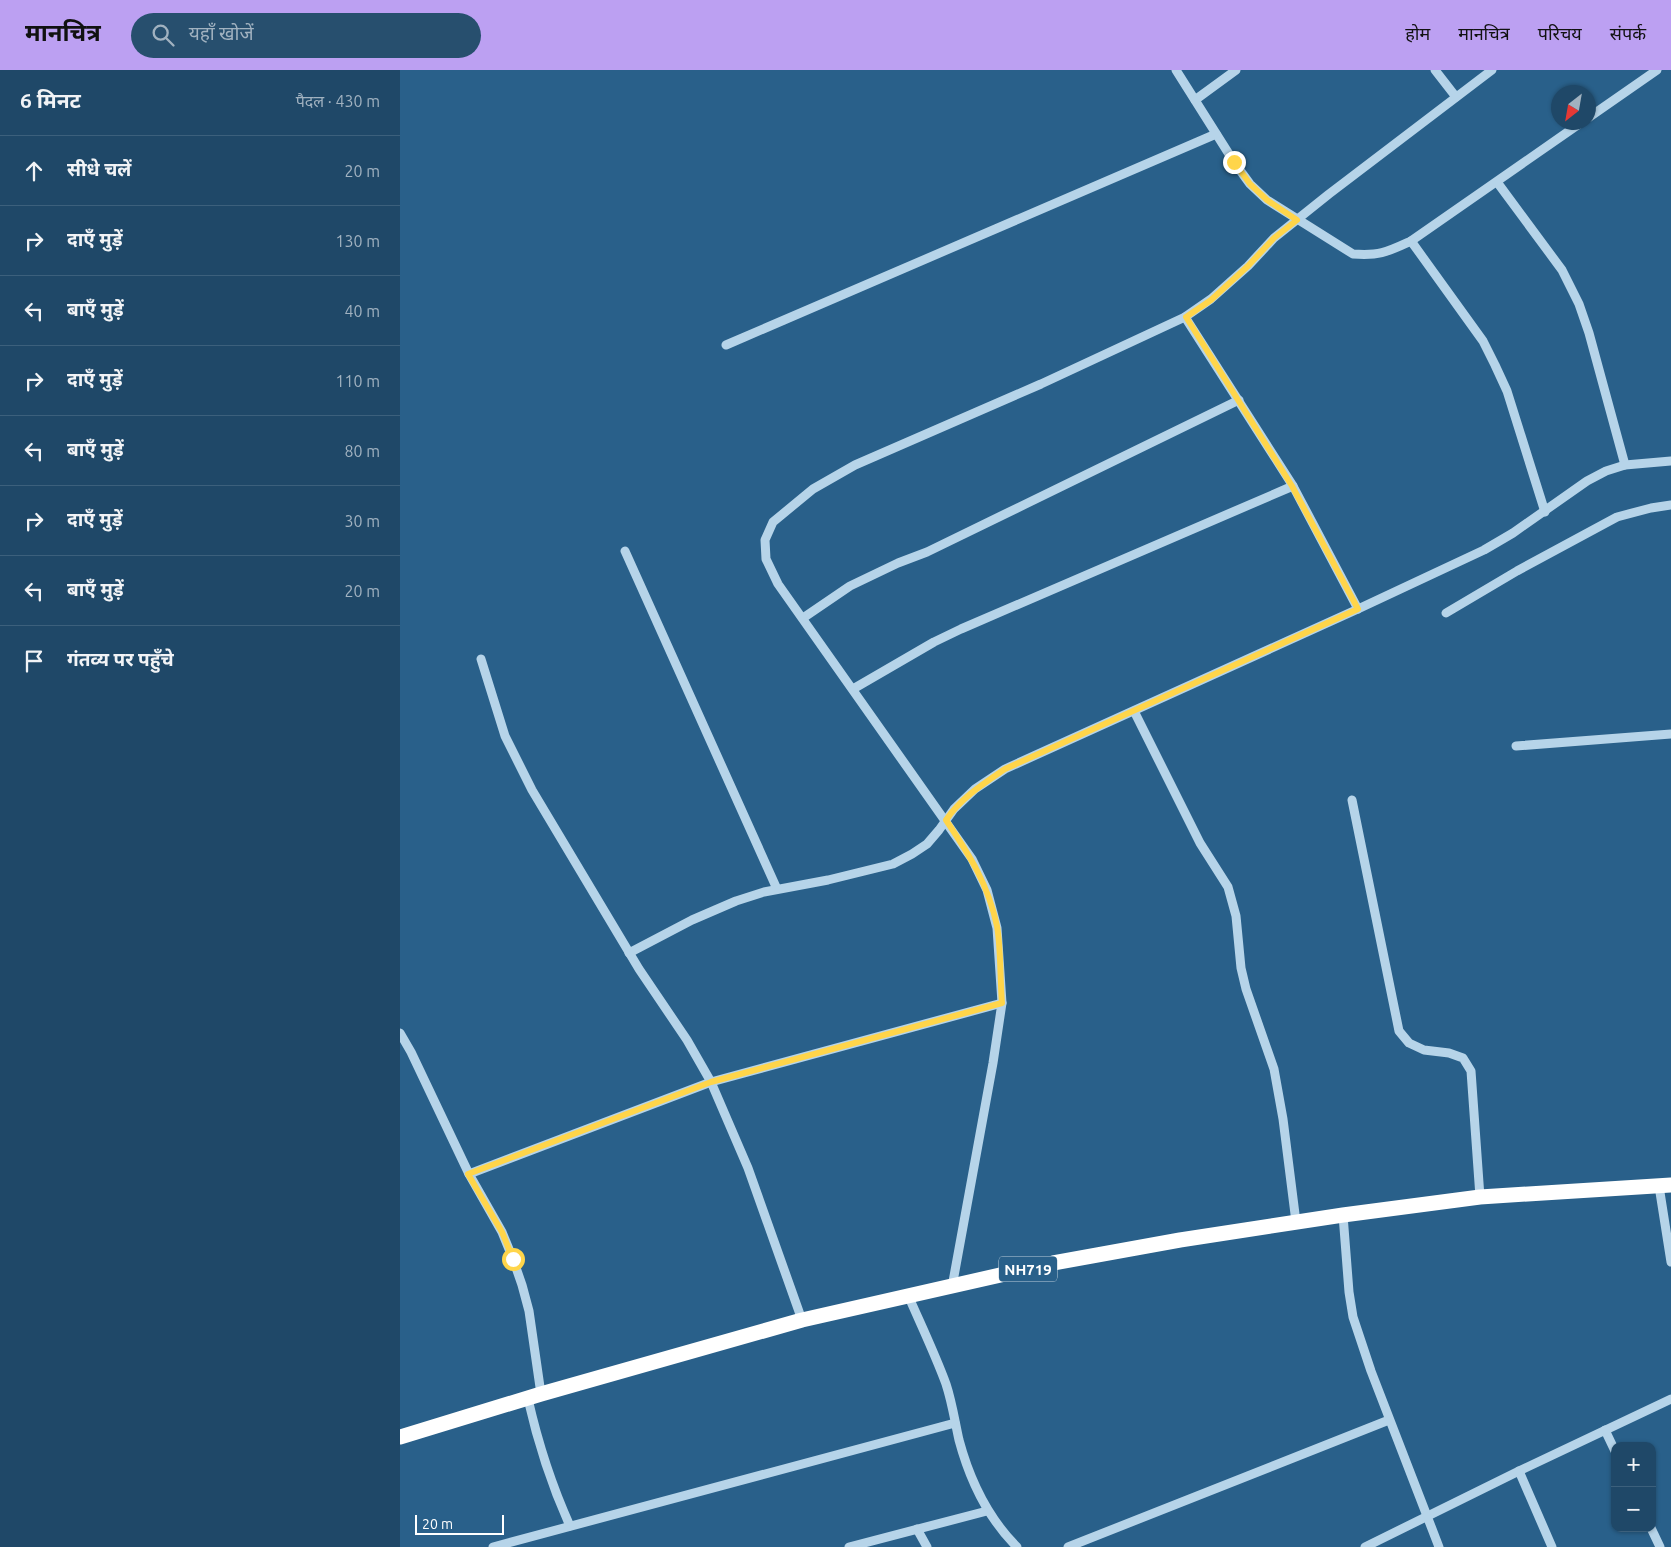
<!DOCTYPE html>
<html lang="hi">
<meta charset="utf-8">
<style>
:root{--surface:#1f4868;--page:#274f6e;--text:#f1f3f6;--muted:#a1b2c0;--line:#3c607c;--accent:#bca0f2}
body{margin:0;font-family:Ubuntu,"Noto Sans Devanagari",sans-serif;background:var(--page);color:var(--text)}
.controls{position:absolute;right:15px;bottom:15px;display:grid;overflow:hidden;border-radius:10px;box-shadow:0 1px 4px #0004}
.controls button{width:45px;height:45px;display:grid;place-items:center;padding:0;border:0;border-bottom:1px solid var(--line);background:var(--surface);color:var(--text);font:25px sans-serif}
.compass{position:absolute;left:1151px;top:15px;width:45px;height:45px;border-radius:50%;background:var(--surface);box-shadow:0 1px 4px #0004;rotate:211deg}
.scale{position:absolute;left:15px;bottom:12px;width:89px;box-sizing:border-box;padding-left:5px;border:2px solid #fff;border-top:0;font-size:14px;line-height:18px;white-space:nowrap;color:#fff;-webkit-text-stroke:4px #29608a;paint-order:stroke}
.stop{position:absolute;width:15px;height:15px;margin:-11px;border:4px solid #ffd54a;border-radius:50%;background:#fff}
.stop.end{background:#ffd54a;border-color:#fff;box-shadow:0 1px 5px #0008}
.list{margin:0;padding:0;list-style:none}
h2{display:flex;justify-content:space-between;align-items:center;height:65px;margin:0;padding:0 20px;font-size:21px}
h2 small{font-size:16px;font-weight:400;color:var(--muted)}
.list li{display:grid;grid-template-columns:32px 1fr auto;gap:15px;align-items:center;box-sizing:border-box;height:70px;padding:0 20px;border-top:1px solid var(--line)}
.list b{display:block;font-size:19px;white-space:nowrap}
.list em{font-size:16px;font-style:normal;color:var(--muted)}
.icon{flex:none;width:28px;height:28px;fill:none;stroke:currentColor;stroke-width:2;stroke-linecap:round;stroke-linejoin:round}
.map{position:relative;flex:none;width:1271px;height:1477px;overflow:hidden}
header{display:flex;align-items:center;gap:30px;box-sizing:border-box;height:70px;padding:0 25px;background:var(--accent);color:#111}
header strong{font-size:24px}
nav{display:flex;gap:28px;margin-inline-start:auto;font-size:18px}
.search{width:350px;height:45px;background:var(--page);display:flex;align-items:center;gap:12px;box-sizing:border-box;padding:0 18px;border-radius:28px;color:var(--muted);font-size:19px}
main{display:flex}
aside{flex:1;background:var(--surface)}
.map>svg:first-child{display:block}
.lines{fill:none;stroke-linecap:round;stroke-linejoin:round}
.minor{stroke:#b6d4e9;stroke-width:9}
.highway{stroke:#fff;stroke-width:15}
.route{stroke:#ffd54a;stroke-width:6}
.labels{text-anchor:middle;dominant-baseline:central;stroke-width:5;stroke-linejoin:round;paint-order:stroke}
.shield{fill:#29608a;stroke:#bfcfdc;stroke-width:1}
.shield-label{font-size:15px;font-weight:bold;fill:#fff}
</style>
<header>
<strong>मानचित्र</strong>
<div class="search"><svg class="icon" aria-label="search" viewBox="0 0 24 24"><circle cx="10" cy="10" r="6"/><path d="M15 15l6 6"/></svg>यहाँ खोजें</div>
<nav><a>होम</a><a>मानचित्र</a><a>परिचय</a><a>संपर्क</a></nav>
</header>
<main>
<aside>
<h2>6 मिनट<small>पैदल · 430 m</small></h2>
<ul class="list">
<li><svg class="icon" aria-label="ahead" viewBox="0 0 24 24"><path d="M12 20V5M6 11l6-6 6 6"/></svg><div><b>सीधे चलें</b></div><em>20 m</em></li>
<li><svg class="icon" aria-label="right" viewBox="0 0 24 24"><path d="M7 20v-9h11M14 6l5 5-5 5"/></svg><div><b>दाएँ मुड़ें</b></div><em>130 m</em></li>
<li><svg class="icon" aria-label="left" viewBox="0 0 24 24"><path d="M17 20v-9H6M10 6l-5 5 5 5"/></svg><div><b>बाएँ मुड़ें</b></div><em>40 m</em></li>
<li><svg class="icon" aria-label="right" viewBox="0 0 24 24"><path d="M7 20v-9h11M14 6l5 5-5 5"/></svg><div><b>दाएँ मुड़ें</b></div><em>110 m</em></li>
<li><svg class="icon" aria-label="left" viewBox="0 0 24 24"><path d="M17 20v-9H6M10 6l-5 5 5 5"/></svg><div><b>बाएँ मुड़ें</b></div><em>80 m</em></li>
<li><svg class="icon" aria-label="right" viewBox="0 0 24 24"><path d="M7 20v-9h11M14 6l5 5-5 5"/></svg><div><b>दाएँ मुड़ें</b></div><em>30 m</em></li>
<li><svg class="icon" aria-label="left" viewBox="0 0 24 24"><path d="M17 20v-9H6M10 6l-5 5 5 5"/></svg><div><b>बाएँ मुड़ें</b></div><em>20 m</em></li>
<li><svg class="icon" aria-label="arrive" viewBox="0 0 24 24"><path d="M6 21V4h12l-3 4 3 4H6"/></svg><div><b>गंतव्य पर पहुँचे</b></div></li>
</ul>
</aside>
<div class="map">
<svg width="1271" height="1477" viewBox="0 0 1271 1477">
<rect width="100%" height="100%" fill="#29608a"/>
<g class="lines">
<!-- minor -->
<g class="minor">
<path d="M776 0 834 92 850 114 867 130 953 184C980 186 987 182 1011 171L1182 52"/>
<polyline points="1035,0 1056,27"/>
<polyline points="795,30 836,0"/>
<polyline points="1188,48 1257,0"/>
<polyline points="1097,112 1162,200 1179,234 1189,263 1225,395"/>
<polyline points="1011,171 1083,271 1095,295 1107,321 1145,442"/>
<polyline points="785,247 893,416 958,539"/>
<polyline points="326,275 816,64"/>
<polyline points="225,481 377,819"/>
<polyline points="1046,543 1117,501 1217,447 1251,438 1271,435"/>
<polyline points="403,548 450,516 498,493 527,482 839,330"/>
<polyline points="81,589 105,666 132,720 239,899 287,970 311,1012 348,1098 402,1250"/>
<polyline points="453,619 534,572 561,559 893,416"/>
<polyline points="734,641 800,773 828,817 836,846 841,898 846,919 874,999 883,1049 896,1152"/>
<polyline points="1116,676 1271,664"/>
<polyline points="952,730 999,961 1009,973 1024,980 1049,983 1063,988 1071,1001 1080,1127"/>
<polyline points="229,883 292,850 336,831 364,822 428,810 493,794 512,784 527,774 539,760 554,739 575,719 605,699 958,539 1084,480 1113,463 1187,411 1206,401 1225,395 1271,391"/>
<polyline points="0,963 11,982 69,1104 102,1162 113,1189 122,1215 129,1241 141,1324"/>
<polyline points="69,1104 311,1012 602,933"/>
<polyline points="1259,1116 1271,1192"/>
<polyline points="943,1145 949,1222 953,1247 971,1301 1039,1477"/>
<polyline points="552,1217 593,993 602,933 597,858 587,820 572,789 378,514 366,489 365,470 373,452 413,419 455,395 641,314 785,247 811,229 848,196 874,168 929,124 1092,0"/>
<path d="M508 1225C521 1255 535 1284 546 1314 552 1332 555 1352 559 1370 570 1411 587 1447 617 1477"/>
<path d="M128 1329C138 1373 151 1414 170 1456"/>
<polyline points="1205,1360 1215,1381"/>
<polyline points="1119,1401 1152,1477"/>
<polyline points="1251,1458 1260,1477"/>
<polyline points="517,1459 527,1477"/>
<polyline points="93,1477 555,1353"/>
<polyline points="449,1477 587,1441"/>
<polyline points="668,1477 989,1350"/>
<polyline points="965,1477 1119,1401 1271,1329"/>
</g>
<!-- highway -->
<polyline class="highway" points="0,1367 141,1324 402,1250 653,1193 780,1170 943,1145 1080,1127 1271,1115"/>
</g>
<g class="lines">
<!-- route -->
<path class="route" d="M113 1189 102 1162 68 1104 311 1012 602 933C600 910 601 878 597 856 588 814 570 786 546 750 561 728 583 714 605 699L958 539 892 416 786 247 811 230 848 196 874 168 897 150 867 130 850 114 834 92"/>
</g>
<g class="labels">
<!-- shield labels -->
<rect class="shield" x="599" y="1186.5" width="58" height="25" rx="4"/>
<g class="shield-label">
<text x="628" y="1199">NH719</text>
</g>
</g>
</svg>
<div class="controls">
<button>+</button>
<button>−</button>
</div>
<svg class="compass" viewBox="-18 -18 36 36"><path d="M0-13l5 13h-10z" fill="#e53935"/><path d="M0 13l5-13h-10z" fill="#a1b2c0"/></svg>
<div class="scale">20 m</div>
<div class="stop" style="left:113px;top:1189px"></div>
<div class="stop end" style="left:834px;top:92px"></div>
</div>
</main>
